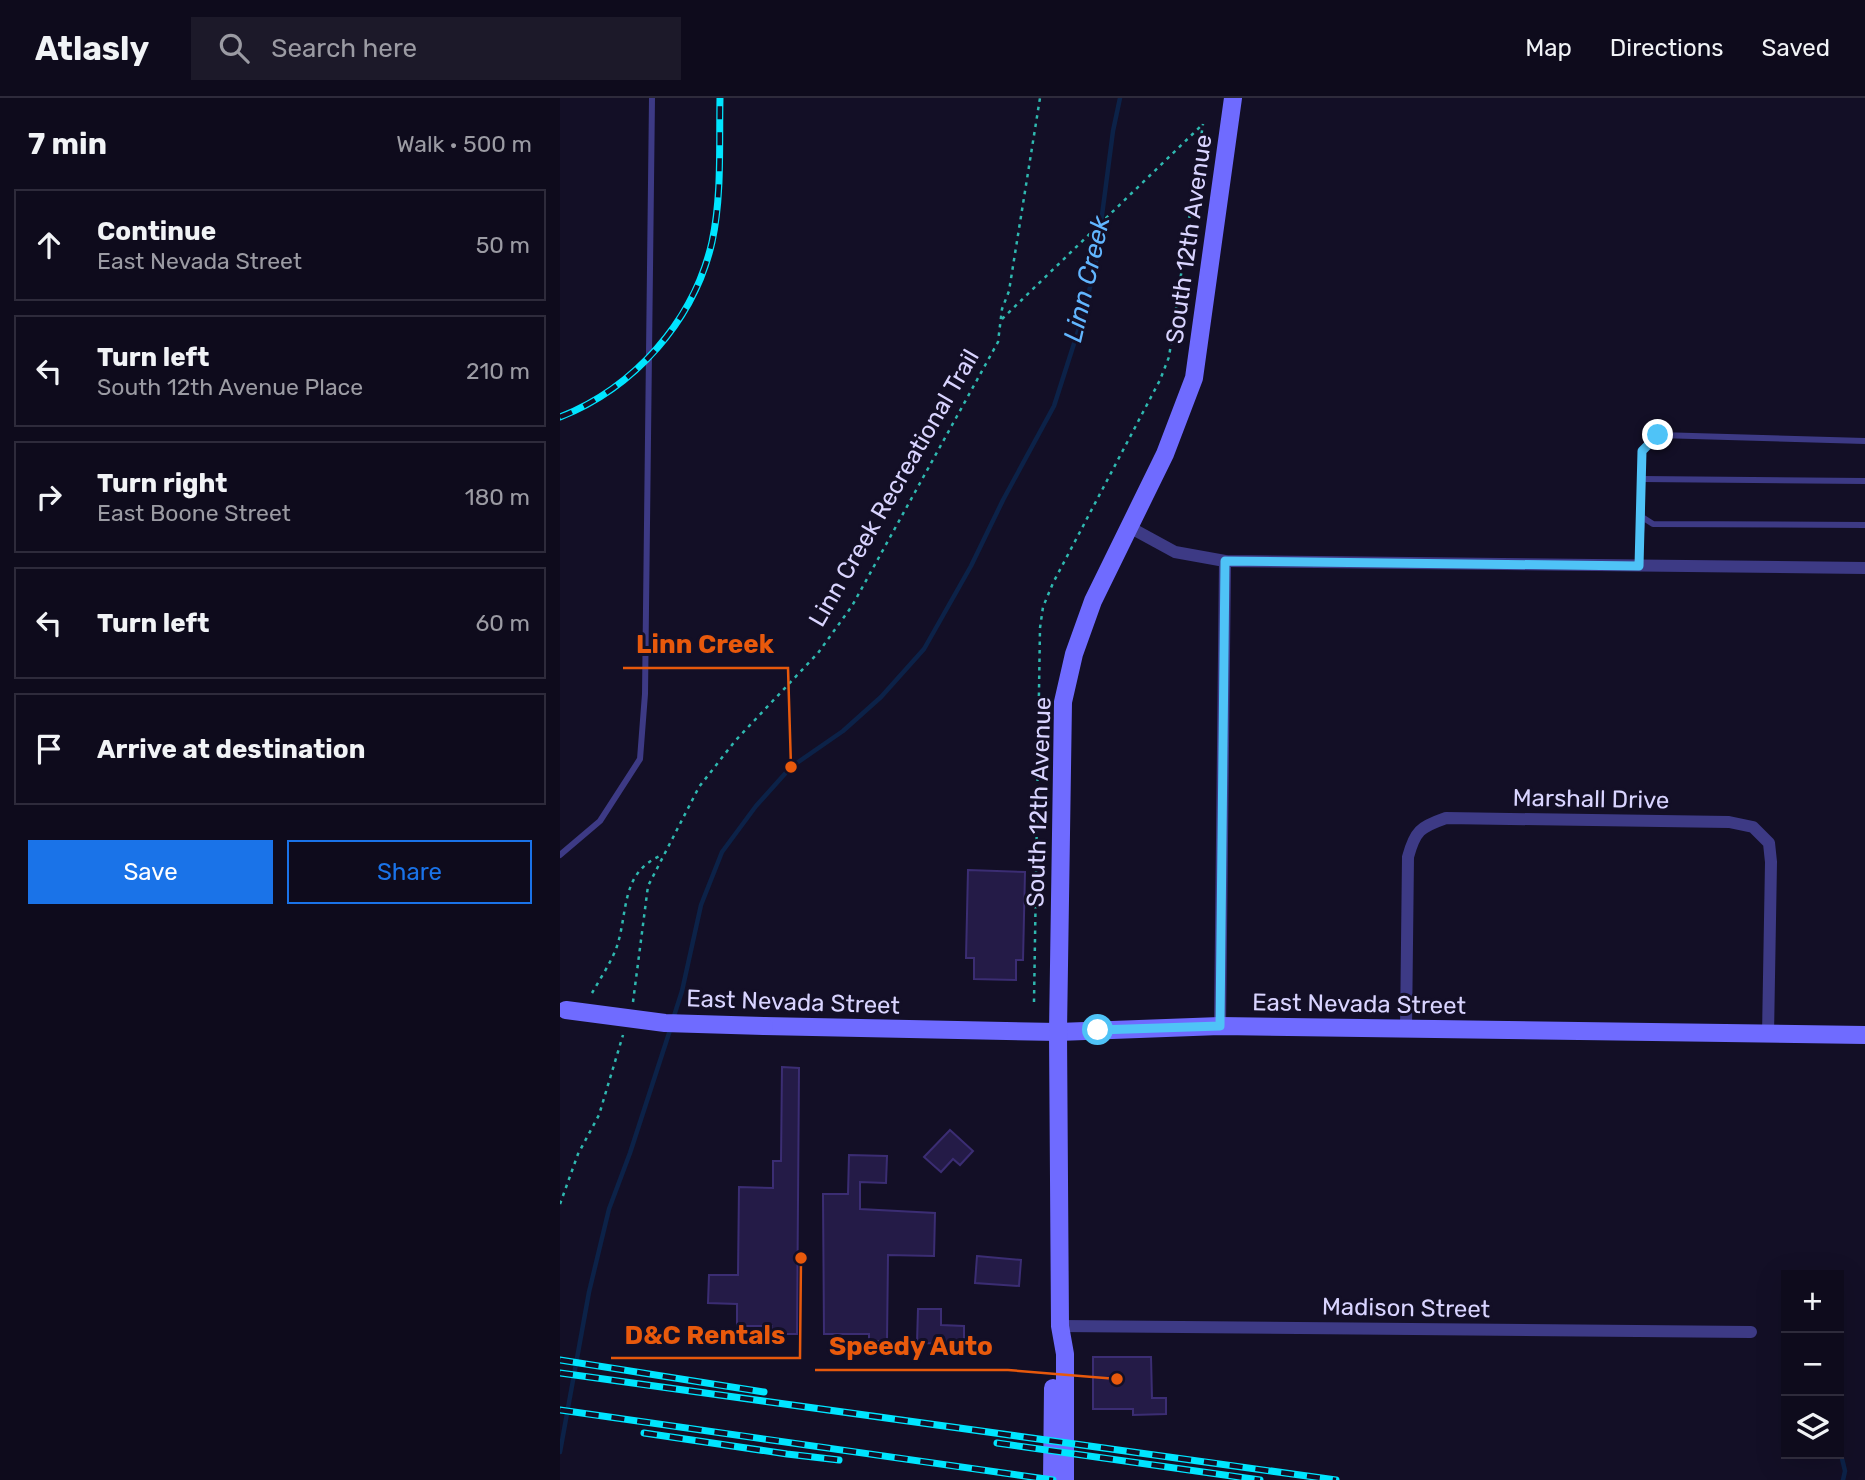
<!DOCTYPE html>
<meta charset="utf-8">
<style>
:root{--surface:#0e0b1c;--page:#1c1929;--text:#f1f3f6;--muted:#9b9ba3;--line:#2e2b3b;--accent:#1a73e8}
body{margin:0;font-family:Rubik,sans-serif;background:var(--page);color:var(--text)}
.controls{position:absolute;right:21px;bottom:21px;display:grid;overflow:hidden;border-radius:0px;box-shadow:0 7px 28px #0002}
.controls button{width:63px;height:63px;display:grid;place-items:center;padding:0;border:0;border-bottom:2px solid var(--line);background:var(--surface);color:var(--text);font:35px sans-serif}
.stop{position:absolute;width:21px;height:21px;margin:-16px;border:5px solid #4fc3f7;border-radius:50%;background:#fff}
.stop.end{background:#4fc3f7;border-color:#fff;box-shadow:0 2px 7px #0008}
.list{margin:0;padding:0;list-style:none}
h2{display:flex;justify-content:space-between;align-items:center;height:91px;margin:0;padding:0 28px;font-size:30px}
h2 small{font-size:23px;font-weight:400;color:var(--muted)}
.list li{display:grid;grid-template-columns:46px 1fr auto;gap:21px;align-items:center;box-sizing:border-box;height:112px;margin:0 14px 14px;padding:0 14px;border:2px solid var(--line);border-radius:0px}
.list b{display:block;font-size:26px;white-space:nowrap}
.list p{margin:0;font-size:23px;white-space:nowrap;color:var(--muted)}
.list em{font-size:23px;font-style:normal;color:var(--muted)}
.actions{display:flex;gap:14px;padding:21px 28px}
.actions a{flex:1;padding:16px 0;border:2px solid var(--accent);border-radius:0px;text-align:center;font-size:24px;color:var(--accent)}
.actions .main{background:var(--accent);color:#fff}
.icon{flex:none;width:38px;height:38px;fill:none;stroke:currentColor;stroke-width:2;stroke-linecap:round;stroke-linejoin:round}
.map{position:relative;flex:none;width:1305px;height:1382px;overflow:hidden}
header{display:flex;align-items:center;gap:42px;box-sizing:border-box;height:98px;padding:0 35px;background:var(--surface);border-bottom:2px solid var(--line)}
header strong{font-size:33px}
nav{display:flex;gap:38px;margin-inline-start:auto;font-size:24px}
.search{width:490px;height:63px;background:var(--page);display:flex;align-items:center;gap:18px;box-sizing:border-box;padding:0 24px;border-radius:0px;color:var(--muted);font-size:26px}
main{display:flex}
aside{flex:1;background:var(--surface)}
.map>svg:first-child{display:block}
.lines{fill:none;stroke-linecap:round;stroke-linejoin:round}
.stream{stroke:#0c2248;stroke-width:4.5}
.building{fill:#241b47;stroke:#3b2d73;stroke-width:2}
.path{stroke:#2fb8b0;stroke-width:2.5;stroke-dasharray:3.5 5;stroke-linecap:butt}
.lane{stroke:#3d3a85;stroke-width:6}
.street{stroke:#3d3a85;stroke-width:12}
.secondary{stroke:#6f6bff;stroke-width:18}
.rail-casing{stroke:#00e5ff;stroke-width:7}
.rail{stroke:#130f26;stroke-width:4.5;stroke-dasharray:13;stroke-linecap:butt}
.secondary-bridge{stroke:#6f6bff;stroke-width:18}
.route{stroke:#4fc3f7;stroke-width:9}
.labels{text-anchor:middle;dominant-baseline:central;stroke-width:6;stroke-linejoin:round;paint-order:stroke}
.street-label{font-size:24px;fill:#d9d4ff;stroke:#130f26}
.water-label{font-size:26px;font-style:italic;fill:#62b6ff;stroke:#130f26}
.leader{fill:none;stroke:#e8590c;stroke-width:2.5}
.callout-dot{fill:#e8590c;stroke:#130f26;stroke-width:2.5}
.callout-label{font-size:26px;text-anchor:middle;font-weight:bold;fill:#e8590c;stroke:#130f26;stroke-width:6;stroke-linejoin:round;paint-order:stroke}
</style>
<header>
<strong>Atlasly</strong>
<div class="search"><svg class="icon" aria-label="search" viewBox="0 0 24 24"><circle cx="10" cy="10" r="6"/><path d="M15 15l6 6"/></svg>Search here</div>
<nav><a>Map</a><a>Directions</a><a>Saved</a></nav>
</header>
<main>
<aside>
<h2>7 min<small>Walk · 500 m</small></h2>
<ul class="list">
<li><svg class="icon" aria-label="ahead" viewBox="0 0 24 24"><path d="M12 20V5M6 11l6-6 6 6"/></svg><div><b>Continue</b><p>East Nevada Street</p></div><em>50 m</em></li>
<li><svg class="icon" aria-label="left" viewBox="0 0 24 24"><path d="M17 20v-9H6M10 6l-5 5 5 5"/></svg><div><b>Turn left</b><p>South 12th Avenue Place</p></div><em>210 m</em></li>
<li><svg class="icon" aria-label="right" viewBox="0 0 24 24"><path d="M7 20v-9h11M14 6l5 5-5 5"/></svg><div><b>Turn right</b><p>East Boone Street</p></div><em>180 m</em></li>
<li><svg class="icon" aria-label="left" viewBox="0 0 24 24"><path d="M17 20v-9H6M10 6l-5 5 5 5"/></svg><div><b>Turn left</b></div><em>60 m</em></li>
<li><svg class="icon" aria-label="arrive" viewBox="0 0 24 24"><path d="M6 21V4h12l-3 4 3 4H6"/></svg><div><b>Arrive at destination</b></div></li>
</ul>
<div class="actions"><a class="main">Save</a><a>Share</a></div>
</aside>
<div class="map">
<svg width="1305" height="1382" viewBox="0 0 1305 1382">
<rect width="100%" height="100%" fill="#130f26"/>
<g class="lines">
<!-- stream -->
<g class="stream">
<polyline points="113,921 122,893 141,807 162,754 196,708 231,669 283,633 321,599 364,551 411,468 443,402 494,308 519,230 535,171 553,33 560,0"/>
<polyline points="1279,1348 1285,1373 1283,1382"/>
<polyline points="0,1354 29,1194 49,1111 70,1055 111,929"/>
</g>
</g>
<!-- building -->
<g class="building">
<polygon points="408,772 465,774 463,862 456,862 456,882 414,881 414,860 406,860"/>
<polygon points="222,969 239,970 237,1236 212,1236 212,1228 177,1228 177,1206 148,1205 149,1177 178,1177 179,1089 213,1090 213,1063 221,1063"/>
<polygon points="390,1032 413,1053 400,1067 393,1061 381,1074 364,1059"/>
<polygon points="289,1057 327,1058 326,1085 300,1084 300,1111 375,1115 374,1158 328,1157 327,1243 309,1243 309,1236 264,1236 263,1096 288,1096"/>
<polygon points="417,1158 461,1162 459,1188 415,1185"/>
<polygon points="358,1211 381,1211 381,1227 404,1228 404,1246 357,1245"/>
<polygon points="533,1259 591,1259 592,1300 606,1300 606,1316 573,1317 573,1311 533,1311"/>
</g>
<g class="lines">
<!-- path -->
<g class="path">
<polyline points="442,221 643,26"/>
<path d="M32 895C40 881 50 866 56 851 69 815 59 775 102 757"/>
<polyline points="73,904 88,788 139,689 175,643 258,555 292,508 438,244 442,211 449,193 480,0"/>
<polyline points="474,904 480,530 483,509 493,485 600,282 609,259 643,26"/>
<polyline points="0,1106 18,1056 39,1017 63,937"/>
</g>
<!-- lane -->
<g class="lane">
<polyline points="1305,343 1098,337 1082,353 1082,419 1093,426 1305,427"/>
<polyline points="1082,381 1305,383"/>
<polyline points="1079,468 1082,419"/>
<polyline points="0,757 40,723 80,661 85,596 92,0"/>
</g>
<!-- street -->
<g class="street">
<polyline points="571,430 615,454 665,463 1305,470"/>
<polyline points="660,928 665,463"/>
<path d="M846 932 848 759C855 733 860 729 886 720L1169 724 1193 729 1209 745 1211 764 1208 937"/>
<polyline points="500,1228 1191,1234"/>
</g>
<!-- secondary -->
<g class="secondary">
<polyline points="204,928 498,934 660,928 1305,937"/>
<polyline points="492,1382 493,1290"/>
<polyline points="505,1382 505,1256 500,1228 498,934 503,604 514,556 533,503 605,356 634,280 673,0"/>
</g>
<!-- rail casing -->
<g class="rail-casing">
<g id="rail">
<path d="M0 319C74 290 134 223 152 144 162 98 159 47 160 0"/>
<polyline points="0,1262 204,1294"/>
<polyline points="0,1275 776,1382"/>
<polyline points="0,1312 493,1382"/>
<polyline points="84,1335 227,1356 279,1362"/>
<polyline points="437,1345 700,1382"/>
</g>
</g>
<!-- rail -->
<use href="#rail" class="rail"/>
<!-- secondary-bridge -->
<polyline class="secondary-bridge" points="6,912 105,925 204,928"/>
</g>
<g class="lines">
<!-- route -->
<polyline class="route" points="538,932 660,928 665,463 1079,468 1082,353 1098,337"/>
</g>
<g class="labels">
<!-- street labels -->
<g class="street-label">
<text transform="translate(629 141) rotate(-82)">South 12th Avenue</text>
<text transform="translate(334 390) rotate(-60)">Linn Creek Recreational Trail</text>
<text transform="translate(1031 701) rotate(1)">Marshall Drive</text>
<text transform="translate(479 704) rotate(-88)">South 12th Avenue</text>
<text transform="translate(233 904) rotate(2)">East Nevada Street</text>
<text transform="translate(799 906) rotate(1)">East Nevada Street</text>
<text transform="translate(846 1210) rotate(1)">Madison Street</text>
</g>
<!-- water labels -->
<g class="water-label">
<text transform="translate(527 181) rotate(-77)">Linn Creek</text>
</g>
</g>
<!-- callouts -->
<path class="leader" d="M231 669L228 570H63M241 1160L240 1260H51M557 1281L448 1272H255"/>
<g class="callout-dot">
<circle cx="231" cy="669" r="7"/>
<circle cx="241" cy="1160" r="7"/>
<circle cx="557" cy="1281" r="7"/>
</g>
<g class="callout-label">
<text x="145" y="555">Linn Creek</text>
<text x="145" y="1246">D&amp;C Rentals</text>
<text x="351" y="1257">Speedy Auto</text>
</g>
</svg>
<div class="controls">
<button>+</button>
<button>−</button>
<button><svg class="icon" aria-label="layers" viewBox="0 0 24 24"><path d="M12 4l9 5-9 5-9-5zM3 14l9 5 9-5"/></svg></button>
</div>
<div class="stop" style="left:538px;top:932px"></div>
<div class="stop end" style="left:1098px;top:337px"></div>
</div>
</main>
